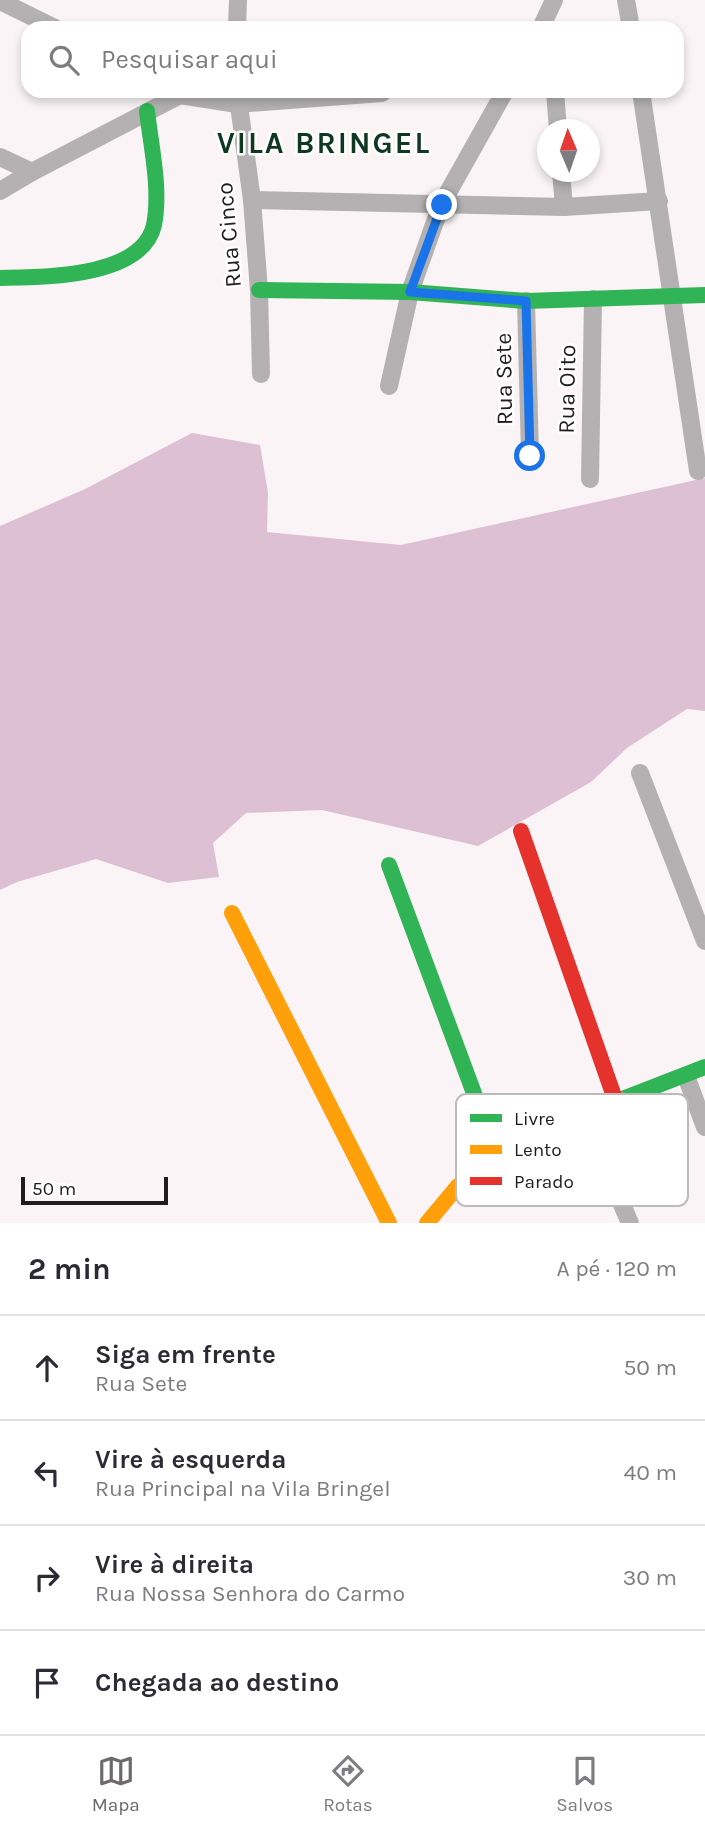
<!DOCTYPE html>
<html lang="pt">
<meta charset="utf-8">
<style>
:root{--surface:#fff;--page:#f7f7f7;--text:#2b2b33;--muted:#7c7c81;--line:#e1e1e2;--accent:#6c686b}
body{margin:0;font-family:Karla,sans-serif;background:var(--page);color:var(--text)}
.compass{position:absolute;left:537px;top:119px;width:63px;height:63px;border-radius:50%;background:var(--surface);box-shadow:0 4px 10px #0003;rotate:358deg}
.scale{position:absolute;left:21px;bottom:18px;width:147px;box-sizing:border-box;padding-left:7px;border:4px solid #201c1f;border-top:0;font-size:19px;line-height:24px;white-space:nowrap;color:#201c1f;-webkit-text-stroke:5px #fff;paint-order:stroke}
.stop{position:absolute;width:21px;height:21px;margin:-16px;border:5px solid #1a73e8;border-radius:50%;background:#fff}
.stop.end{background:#1a73e8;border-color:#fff;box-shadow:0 2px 7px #0008}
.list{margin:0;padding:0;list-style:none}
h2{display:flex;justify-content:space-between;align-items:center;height:91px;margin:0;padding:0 28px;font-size:30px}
h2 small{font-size:23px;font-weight:400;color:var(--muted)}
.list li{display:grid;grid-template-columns:46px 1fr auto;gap:21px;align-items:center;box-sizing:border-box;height:105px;padding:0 28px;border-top:2px solid var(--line)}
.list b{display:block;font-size:26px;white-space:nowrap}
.list p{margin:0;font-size:23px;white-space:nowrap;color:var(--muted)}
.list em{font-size:23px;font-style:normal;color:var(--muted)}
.icon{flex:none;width:38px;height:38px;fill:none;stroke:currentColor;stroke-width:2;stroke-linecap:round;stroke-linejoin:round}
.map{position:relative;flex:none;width:705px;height:1223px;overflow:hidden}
.search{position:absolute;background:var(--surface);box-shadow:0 4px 10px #0003;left:21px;right:21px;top:21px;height:77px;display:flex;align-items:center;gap:18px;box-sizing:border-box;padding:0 24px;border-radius:21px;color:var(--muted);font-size:26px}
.sheet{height:511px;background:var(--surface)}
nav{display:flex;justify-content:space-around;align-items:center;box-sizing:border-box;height:98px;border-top:2px solid var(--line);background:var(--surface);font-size:19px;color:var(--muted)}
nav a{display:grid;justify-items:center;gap:4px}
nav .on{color:var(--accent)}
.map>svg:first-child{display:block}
.water{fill:#ddc0d3}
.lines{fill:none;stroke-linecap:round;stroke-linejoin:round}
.street{stroke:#b3b1b2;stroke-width:18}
.fast{stroke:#30b455;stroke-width:16}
.slow{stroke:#ff9f0a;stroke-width:16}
.jam{stroke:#e5322d;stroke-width:16}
.route{stroke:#1a73e8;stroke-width:9}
.labels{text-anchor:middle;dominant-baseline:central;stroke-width:5;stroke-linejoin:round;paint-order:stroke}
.street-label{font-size:23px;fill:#201c1f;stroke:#fff}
.district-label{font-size:30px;font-weight:bold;letter-spacing:2px;fill:#0f3823;stroke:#fff}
.key{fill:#fff;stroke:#bcbbbc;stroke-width:2}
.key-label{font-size:19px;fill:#201c1f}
</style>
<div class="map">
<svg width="705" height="1223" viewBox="0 0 705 1223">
<rect width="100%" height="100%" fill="#faf4f7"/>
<!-- water -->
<polygon class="water" points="192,433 260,445 268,493 267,532 401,545 705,478 705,711 687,709 627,748 591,782 478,846 322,810 246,813 213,843 219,877 168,883 96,859 17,882 0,890 0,526 85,489"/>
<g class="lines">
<!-- street -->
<g class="street">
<polyline points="626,0 631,28"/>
<polyline points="0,1 55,28"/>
<polyline points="237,28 238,0"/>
<polyline points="541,28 554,0"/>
<polyline points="174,91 180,95 237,104 382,93"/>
<polyline points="237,91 252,200 259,290 261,374"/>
<polyline points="555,91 558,130"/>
<polyline points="641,91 698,471"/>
<polyline points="0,157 32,172"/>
<polyline points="561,172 564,207"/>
<polyline points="0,191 32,172 180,95"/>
<polyline points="252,200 564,207 659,201"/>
<polyline points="526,301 530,456"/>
<polyline points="389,386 410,292 441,205 505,91"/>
<polyline points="590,479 593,299"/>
<polyline points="640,773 705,941"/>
<polyline points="686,1076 705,1127"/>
<polyline points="584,1117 630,1223"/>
</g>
<!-- fast -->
<g class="fast">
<path d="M0 278C43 277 142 278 154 225 161 189 151 147 147 111"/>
<polyline points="259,290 410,292 526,301 705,295"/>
<polyline points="389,865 497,1155"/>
<polyline points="620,1100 705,1067"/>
</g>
<!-- slow -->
<g class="slow">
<polyline points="232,913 389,1223"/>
<polyline points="427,1223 457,1187 497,1155 620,1100"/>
</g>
<!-- jam -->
<polyline class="jam" points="521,831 616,1102"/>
</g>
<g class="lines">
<!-- route -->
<polyline class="route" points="442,205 410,292 526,301 530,456"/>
</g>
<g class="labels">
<!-- street labels -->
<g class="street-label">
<text transform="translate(229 235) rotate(-95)">Rua Cinco</text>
<text transform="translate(504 379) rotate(-91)">Rua Sete</text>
<text transform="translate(567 389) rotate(-89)">Rua Oito</text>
</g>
<!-- district labels -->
<g class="district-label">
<text x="324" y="143">VILA BRINGEL</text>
</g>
</g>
<!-- legend -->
<rect x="456" y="1094" width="232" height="112" rx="10" class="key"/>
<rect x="470" y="1114" width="32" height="8" fill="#30b455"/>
<rect x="470" y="1145" width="32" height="9" fill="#ff9f0a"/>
<rect x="470" y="1177" width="32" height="8" fill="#e5322d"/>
<g class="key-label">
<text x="514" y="1125">Livre</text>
<text x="514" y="1156">Lento</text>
<text x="514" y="1188">Parado</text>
</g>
</svg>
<svg class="compass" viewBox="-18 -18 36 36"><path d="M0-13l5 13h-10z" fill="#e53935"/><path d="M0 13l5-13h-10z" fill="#7c7c81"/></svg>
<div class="scale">50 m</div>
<div class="stop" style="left:530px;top:456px"></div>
<div class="stop end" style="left:442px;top:205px"></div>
<div class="search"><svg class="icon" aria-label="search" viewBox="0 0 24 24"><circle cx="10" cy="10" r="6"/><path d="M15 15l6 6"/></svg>Pesquisar aqui</div>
</div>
<section class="sheet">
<h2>2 min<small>A pé · 120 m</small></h2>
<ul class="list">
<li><svg class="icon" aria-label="ahead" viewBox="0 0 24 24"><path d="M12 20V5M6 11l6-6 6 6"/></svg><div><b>Siga em frente</b><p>Rua Sete</p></div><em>50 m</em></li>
<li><svg class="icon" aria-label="left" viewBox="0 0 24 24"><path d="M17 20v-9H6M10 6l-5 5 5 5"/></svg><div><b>Vire à esquerda</b><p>Rua Principal na Vila Bringel</p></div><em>40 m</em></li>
<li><svg class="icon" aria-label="right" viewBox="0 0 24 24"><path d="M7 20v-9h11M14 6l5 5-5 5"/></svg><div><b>Vire à direita</b><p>Rua Nossa Senhora do Carmo</p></div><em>30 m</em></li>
<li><svg class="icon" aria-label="arrive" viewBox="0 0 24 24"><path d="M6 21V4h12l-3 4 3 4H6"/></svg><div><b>Chegada ao destino</b></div></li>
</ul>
</section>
<nav>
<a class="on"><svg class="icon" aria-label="map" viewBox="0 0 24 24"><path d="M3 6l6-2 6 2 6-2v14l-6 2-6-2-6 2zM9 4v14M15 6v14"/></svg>Mapa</a>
<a><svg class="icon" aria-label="directions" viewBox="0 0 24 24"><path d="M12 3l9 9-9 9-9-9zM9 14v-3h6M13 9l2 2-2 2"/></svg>Rotas</a>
<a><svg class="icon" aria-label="saved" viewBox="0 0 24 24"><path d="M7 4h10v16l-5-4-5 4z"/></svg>Salvos</a>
</nav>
